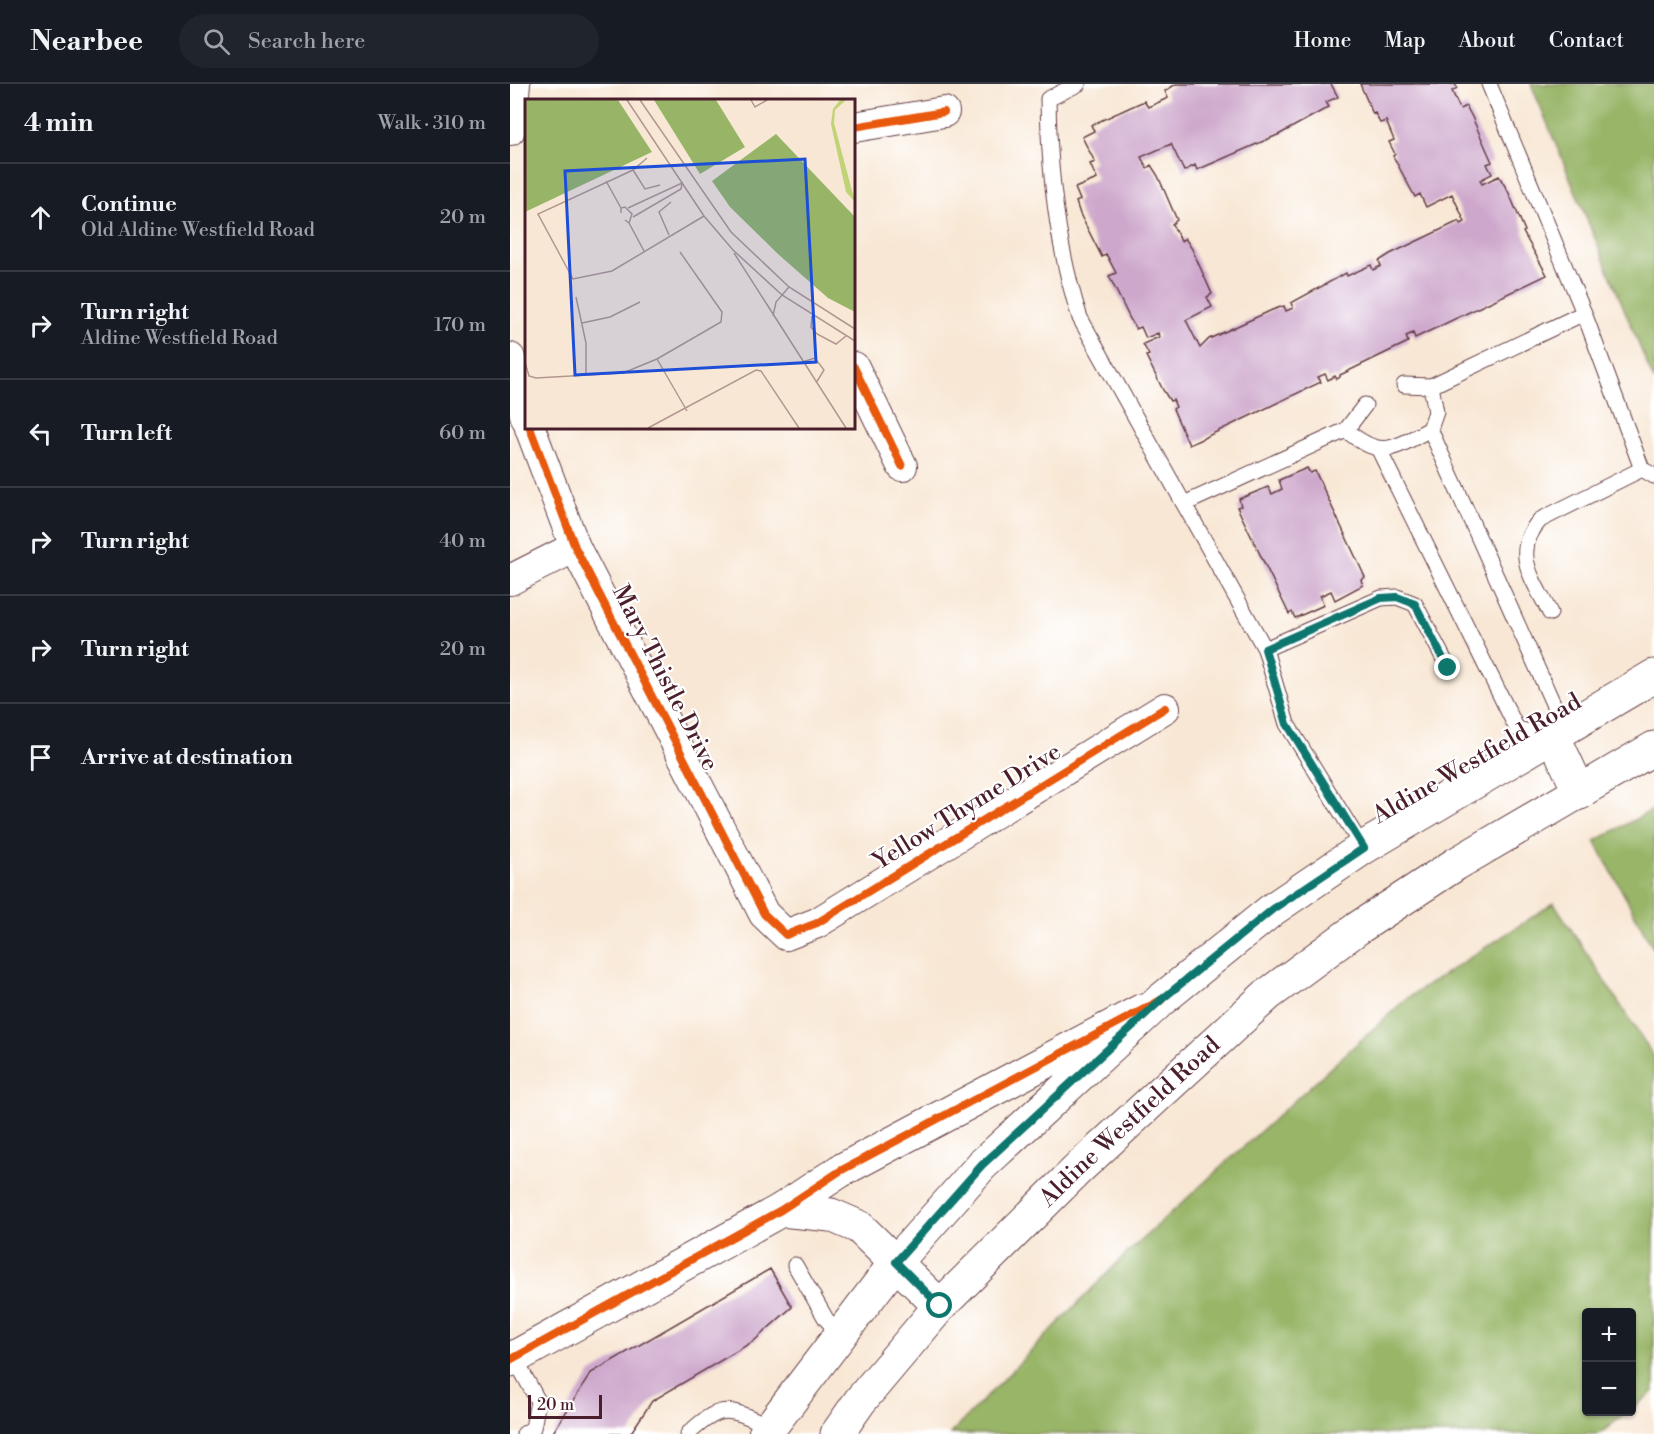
<!DOCTYPE html>
<meta charset="utf-8">
<style>
:root{--surface:#171b24;--page:#20242c;--text:#f1f3f6;--muted:#9ea1a6;--line:#363941}
body{margin:0;font-family:"Libre Bodoni",serif;background:var(--page);color:var(--text)}
.controls{position:absolute;right:18px;bottom:18px;display:grid;overflow:hidden;border-radius:6px;box-shadow:0 2px 4px #0004}
.controls button{width:54px;height:54px;display:grid;place-items:center;padding:0;border:0;border-bottom:2px solid var(--line);background:var(--surface);color:var(--text);font:30px sans-serif}
.scale{position:absolute;left:18px;bottom:15px;width:74px;box-sizing:border-box;padding-left:6px;border:3px solid #4a1f2b;border-top:0;font-size:16px;line-height:21px;white-space:nowrap;color:#4a1f2b;-webkit-text-stroke:4px #fff;paint-order:stroke}
.stop{position:absolute;width:18px;height:18px;margin:-14px;border:4px solid #0f766e;border-radius:50%;background:#fff}
.stop.end{background:#0f766e;border-color:#fff;box-shadow:0 2px 6px #0008}
.list{margin:0;padding:0;list-style:none}
h2{display:flex;justify-content:space-between;align-items:center;height:78px;margin:0;padding:0 24px;font-size:26px}
h2 small{font-size:20px;font-weight:400;color:var(--muted)}
.list li{display:grid;grid-template-columns:39px 1fr auto;gap:18px;align-items:center;box-sizing:border-box;height:108px;padding:0 24px;border-top:2px solid var(--line)}
.list b{display:block;font-size:22px;white-space:nowrap}
.list p{margin:0;font-size:20px;white-space:nowrap;color:var(--muted)}
.list em{font-size:20px;font-style:normal;color:var(--muted)}
.icon{flex:none;width:33px;height:33px;fill:none;stroke:currentColor;stroke-width:2;stroke-linecap:round;stroke-linejoin:round}
.map{position:relative;flex:none;width:1144px;height:1350px;overflow:hidden}
header{display:flex;align-items:center;gap:36px;box-sizing:border-box;height:84px;padding:0 30px;background:var(--surface);border-bottom:2px solid var(--line)}
header strong{font-size:28px}
nav{display:flex;gap:33px;margin-inline-start:auto;font-size:21px}
.search{width:420px;height:54px;background:var(--page);display:flex;align-items:center;gap:15px;box-sizing:border-box;padding:0 21px;border-radius:33px;color:var(--muted);font-size:22px}
main{display:flex}
aside{flex:1;background:var(--surface)}
.map>svg:first-child{display:block}
.forest{fill:#98b567;stroke:#716a49;stroke-width:1.5}
.building{fill:#cea8cc}
.lines{fill:none;stroke-linecap:round;stroke-linejoin:round}
.service-casing{stroke:#643d44;stroke-width:17}
.minor-casing{stroke:#643d44;stroke-width:32}
.tertiary-casing{stroke:#643d44;stroke-width:35}
.secondary-casing{stroke:#643d44;stroke-width:35}
.service{stroke:#fff;stroke-width:15}
.minor{stroke:#fff;stroke-width:30}
.tertiary{stroke:#fff;stroke-width:33}
.secondary{stroke:#fff;stroke-width:33}
.cycleway-casing{stroke:#fff;stroke-width:11}
.cycleway{stroke:#e8590c;stroke-width:8}
.route{stroke:#0f766e;stroke-width:8}
.labels{text-anchor:middle;dominant-baseline:central;stroke-width:4.5;stroke-linejoin:round;paint-order:stroke}
.street-label{font-size:24px;fill:#4a1f2b;stroke:#fff}
.inset-road{fill:none;stroke:#b29790;stroke-width:1.5}
.view{fill:#1d4ed8;fill-opacity:0.15;stroke:#1d4ed8;stroke-width:3}
.inset-edge{fill:none;stroke:#4a1f2b;stroke-width:3}
</style>
<header>
<strong>Nearbee</strong>
<div class="search"><svg class="icon" aria-label="search" viewBox="0 0 24 24"><circle cx="10" cy="10" r="6"/><path d="M15 15l6 6"/></svg>Search here</div>
<nav><a>Home</a><a>Map</a><a>About</a><a>Contact</a></nav>
</header>
<main>
<aside>
<h2>4 min<small>Walk · 310 m</small></h2>
<ul class="list">
<li><svg class="icon" aria-label="ahead" viewBox="0 0 24 24"><path d="M12 20V5M6 11l6-6 6 6"/></svg><div><b>Continue</b><p>Old Aldine Westfield Road</p></div><em>20 m</em></li>
<li><svg class="icon" aria-label="right" viewBox="0 0 24 24"><path d="M7 20v-9h11M14 6l5 5-5 5"/></svg><div><b>Turn right</b><p>Aldine Westfield Road</p></div><em>170 m</em></li>
<li><svg class="icon" aria-label="left" viewBox="0 0 24 24"><path d="M17 20v-9H6M10 6l-5 5 5 5"/></svg><div><b>Turn left</b></div><em>60 m</em></li>
<li><svg class="icon" aria-label="right" viewBox="0 0 24 24"><path d="M7 20v-9h11M14 6l5 5-5 5"/></svg><div><b>Turn right</b></div><em>40 m</em></li>
<li><svg class="icon" aria-label="right" viewBox="0 0 24 24"><path d="M7 20v-9h11M14 6l5 5-5 5"/></svg><div><b>Turn right</b></div><em>20 m</em></li>
<li><svg class="icon" aria-label="arrive" viewBox="0 0 24 24"><path d="M6 21V4h12l-3 4 3 4H6"/></svg><div><b>Arrive at destination</b></div></li>
</ul>
</aside>
<div class="map">
<svg width="1144" height="1350" viewBox="0 0 1144 1350">
<rect width="100%" height="100%" fill="#fff"/>
<filter id="ink" filterUnits="userSpaceOnUse"><feTurbulence type="fractalNoise" baseFrequency=".0167" numOctaves="2"/><feDisplacementMap in="SourceGraphic" scale="12" xChannelSelector="R" yChannelSelector="G"/><feConvolveMatrix kernelMatrix="1 2 1 2 8 2 1 2 1" color-interpolation-filters="sRGB"/></filter>
<filter id="wash" filterUnits="userSpaceOnUse"><feTurbulence type="fractalNoise" baseFrequency=".008" numOctaves="4" result="noise"/><feDisplacementMap in="SourceGraphic" scale="24" xChannelSelector="R" yChannelSelector="G"/><feGaussianBlur stdDeviation="1.35" result="paint"/><feColorMatrix in="noise" values="0 0 0 0 0 0 0 0 0 0 0 0 0 0 0 0 0 1.4 0 .05"/><feComposite in="paint" operator="in"/></filter>
<g filter="url(#wash)">
<rect width="100%" height="100%" fill="#f8e7d4"/>
<!-- forest -->
<g class="forest">
<polygon points="1021,0 1144,0 1144,297"/>
<polygon points="1144,725 1144,866 1085,757"/>
<polygon points="1044,819 1144,973 1144,1307 1122,1325 1122,1228 1076,1228 1076,1328 1118,1328 1089,1350 440,1350 619,1167 896,915"/>
</g>
<g id="blocks">
<!-- building -->
<g class="building">
<polygon points="666,0 821,0 828,13 816,18 819,23 770,50 687,86 685,81 674,87 661,60 631,73 637,84 641,81 648,92 667,136 662,140 671,157 675,154 682,165 702,210 697,213 702,223 676,236 690,264 699,255 762,226 774,222 776,227 783,224 781,219 836,189 837,192 861,181 863,186 871,182 869,177 880,170 949,137 951,140 955,138 942,110 916,123 910,110 905,113 883,72 885,70 879,58 884,56 876,37 870,39 865,29 863,30 850,0 945,0 947,4 942,7 950,25 956,22 962,33 982,78 977,80 982,90 970,96 972,100 989,92 998,107 1015,147 1013,148 1037,191 905,254 903,249 896,252 898,258 830,291 830,293 827,295 825,292 818,296 815,290 808,293 811,298 679,361 663,325 666,323 663,316 660,317 653,306 636,272 639,271 633,260 649,253 648,249 636,254 631,243 626,245 620,235 599,192 606,189 596,170 592,173 570,130 566,118 570,116 565,104 587,95 580,80 585,78 572,53 584,47 581,41 634,17 638,23 658,14 655,7"/>
<polygon points="797,384 800,389 805,387 855,493 851,496 853,501 825,516 821,507 810,512 814,521 785,534 782,528 779,530 727,423 731,422 729,415 758,403 762,410 772,405 769,396"/>
<polygon points="260,1185 282,1223 244,1257 142,1317 120,1350 42,1350 81,1289"/>
</g>
</g>
</g>
<g filter="url(#ink)">
<use href="#blocks" fill-opacity="0" stroke="#643d44" stroke-width="1.5"/>
<g class="lines">
<!-- service casing -->
<g class="service-casing">
<g id="service">
<path d="M568 0 538 15C539 89 547 164 570 234L755 565 777 640 853 764"/>
<polyline points="979,0 1074,229 1132,385 1144,392"/>
<polyline points="921,302 1074,229"/>
<path d="M855 321 836 346C871 376 883 365 920 345L926 328 921 302 894 301"/>
<polyline points="869,366 1007,645 1044,653 1045,624 920,345"/>
<polyline points="674,420 836,346"/>
<path d="M1040 529C1024 496 1000 469 1030 436L1132 385"/>
<polyline points="755,565 871,514 887,513 905,520 938,583"/>
<polyline points="285,1181 316,1235 330,1250"/>
<polyline points="4,1273 28,1317 23,1344 14,1350"/>
<path d="M178 1350C213 1317 219 1325 260 1342"/>
</g>
</g>
<!-- minor casing -->
<g class="minor-casing">
<g id="minor">
<polyline points="344,43 434,28"/>
<polyline points="0,46 5,0"/>
<polyline points="0,274 16,334"/>
<polyline points="344,283 392,382"/>
<polyline points="20,344 65,463 254,830 276,851 307,839 655,624"/>
<polyline points="0,496 65,463"/>
</g>
</g>
<!-- tertiary casing -->
<g class="tertiary-casing">
<g id="tertiary">
<polyline points="271,1126 321,1131 349,1143 430,1222"/>
<polyline points="0,1276 271,1126 330,1087 631,927"/>
</g>
</g>
<!-- secondary casing -->
<g class="secondary-casing">
<g id="secondary">
<polyline points="1044,653 1070,709"/>
<polyline points="255,1350 386,1178 472,1081 651,916 763,825 853,764 1144,592"/>
<path id="s1" d="M327 1350 350 1317 430 1222 569 1084 757 911 848 844 946 780 1144 664"/>
</g>
</g>
<!-- service -->
<use href="#service" class="service"/>
<!-- minor -->
<use href="#minor" class="minor"/>
<!-- tertiary -->
<use href="#tertiary" class="tertiary"/>
<!-- secondary -->
<use href="#secondary" class="secondary"/>
<!-- cycleway casing -->
<g class="cycleway-casing">
<g id="cycleway">
<polyline points="344,43 434,28"/>
<polyline points="344,283 392,382"/>
<polyline points="20,344 65,463 254,830 276,851 307,839 655,624"/>
<polyline points="0,1276 271,1126 330,1087 651,916"/>
</g>
</g>
<!-- cycleway -->
<use href="#cycleway" class="cycleway"/>
</g>
</g>
<g class="lines" filter="url(#ink)">
<!-- route -->
<polyline class="route" points="430,1222 386,1178 472,1081 651,916 763,825 854,764 777,640 755,565 871,514 887,513 905,520 938,584"/>
</g>
<g class="labels">
<!-- street labels -->
<g class="street-label">
<text transform="translate(155 594) rotate(63)">Mary Thistle Drive</text>
<text transform="translate(967 675) rotate(-30)">Aldine Westfield Road</text>
<text transform="translate(457 723) rotate(-32)">Yellow Thyme Drive</text>
<text stroke="none"><textPath href="#s1" startOffset="429">Aldine Westfield Road</textPath></text>
</g>
</g>
<!-- overview -->
<g transform="translate(15 15)">
<rect width="330" height="330" fill="#f8e7d4"/>
<path d="M315 1H321L310 11 309 24 330 103 321 93 306 25 308 10Z" fill="#c0d376"/>
<path d="M0 1H93L127 53 0 113ZM129 1H191L220 48 175 75ZM251 35 330 118V213L303 199 253 155 205 108 187 82Z" fill="#98b567"/>
<path class="inset-road" d="M102 1 179 117 208 151 257 196 330 242M115 1 206 133 264 188 330 230M226 1 230 8 242 1M122 59 108 71 13 115 48 180 87 172 179 117M108 71 120 90 135 86M81 82 96 109M103 109 157 84 156 90 108 118M96 114V109L100 108 107 115 104 124 100 121M104 124 119 152M144 136 134 113 146 103M209 154 321 329M51 198 61 244V276M248 217 251 203 264 188M287 217 286 228 292 235 311 245 321 237M57 224 85 218 115 203M132 260 162 312M0 263 4 277 11 279 98 274 132 260 196 223 197 213 155 153M277 263 290 259 299 271 291 284M123 329 231 271 236 272 274 329"/>
<path class="view" d="M280 60 291 263 50 276 40 72Z"/>
<rect width="330" height="330" class="inset-edge"/>
</g>
</svg>
<div class="controls">
<button>+</button>
<button>−</button>
</div>
<div class="scale">20 m</div>
<div class="stop" style="left:430px;top:1222px"></div>
<div class="stop end" style="left:938px;top:584px"></div>
</div>
</main>
